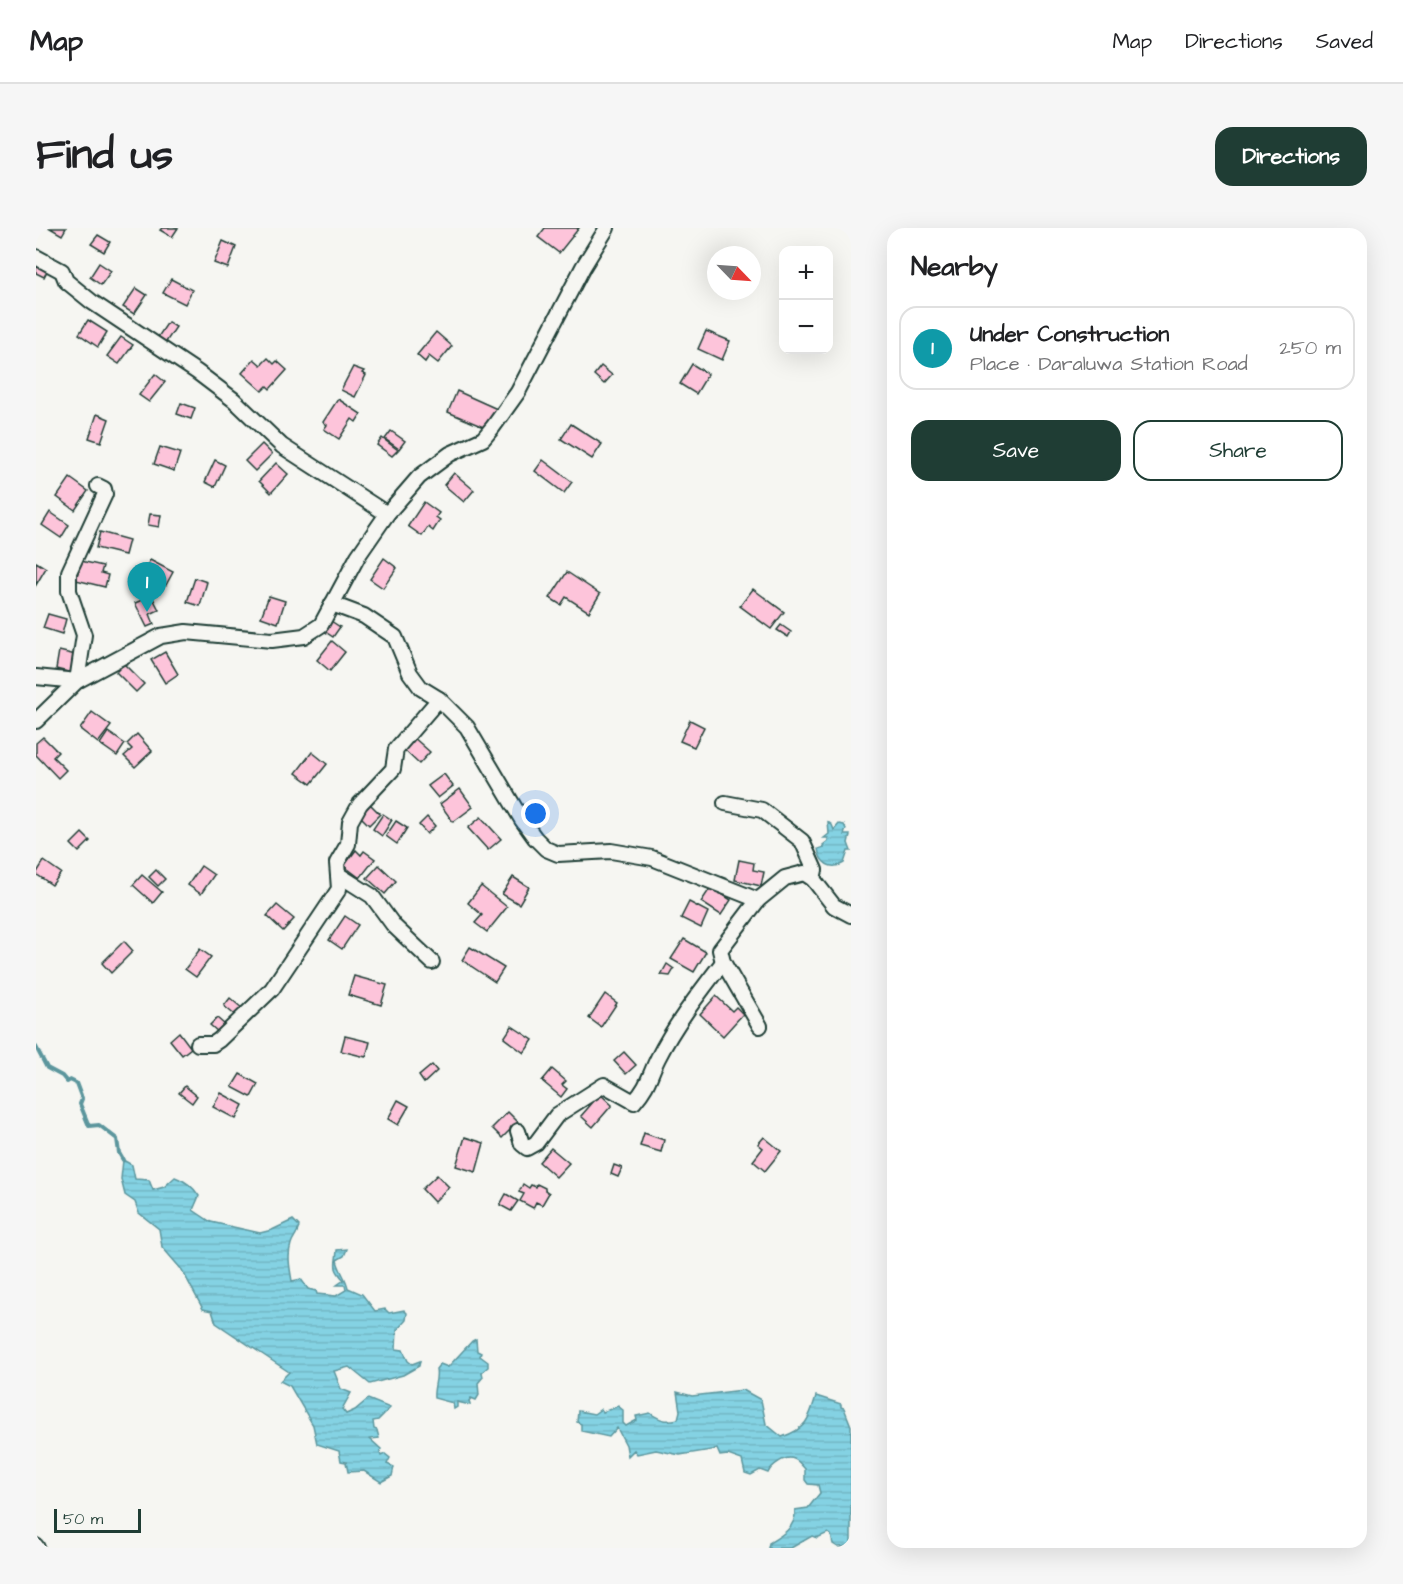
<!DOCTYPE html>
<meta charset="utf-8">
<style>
:root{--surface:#fff;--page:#f6f6f6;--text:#202124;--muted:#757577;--line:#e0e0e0;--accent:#1f3d34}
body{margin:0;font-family:"Architects Daughter",sans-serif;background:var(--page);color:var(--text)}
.controls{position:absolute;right:18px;top:18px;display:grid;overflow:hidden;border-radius:12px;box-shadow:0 6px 24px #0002}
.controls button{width:54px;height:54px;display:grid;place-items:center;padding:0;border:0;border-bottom:2px solid var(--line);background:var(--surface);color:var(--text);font:30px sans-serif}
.compass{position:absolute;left:671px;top:18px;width:54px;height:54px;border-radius:50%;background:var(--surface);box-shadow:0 6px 24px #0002;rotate:115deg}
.scale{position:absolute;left:18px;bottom:15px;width:87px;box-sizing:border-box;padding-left:6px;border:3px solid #1f3d34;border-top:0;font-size:16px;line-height:21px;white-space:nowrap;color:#1f3d34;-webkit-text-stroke:4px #f6f6f2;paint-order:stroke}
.you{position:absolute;left:500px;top:586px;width:21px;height:21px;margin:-15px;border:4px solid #fff;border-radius:50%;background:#1a73e8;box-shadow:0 0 0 9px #1a73e833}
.badge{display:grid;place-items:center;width:39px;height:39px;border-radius:50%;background:var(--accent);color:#fff;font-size:20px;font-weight:700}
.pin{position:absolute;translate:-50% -50px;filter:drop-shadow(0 2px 3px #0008)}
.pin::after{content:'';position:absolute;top:32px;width:21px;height:18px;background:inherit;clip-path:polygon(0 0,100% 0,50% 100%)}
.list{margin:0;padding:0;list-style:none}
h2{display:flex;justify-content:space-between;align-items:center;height:78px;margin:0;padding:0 24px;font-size:26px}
h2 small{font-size:20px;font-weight:400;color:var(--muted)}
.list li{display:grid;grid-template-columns:39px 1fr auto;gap:18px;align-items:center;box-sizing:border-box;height:84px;margin:0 12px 12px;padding:0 12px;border:2px solid var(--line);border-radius:18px}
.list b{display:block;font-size:22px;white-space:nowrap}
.list p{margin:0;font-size:20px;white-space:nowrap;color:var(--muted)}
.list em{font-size:20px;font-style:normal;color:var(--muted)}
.actions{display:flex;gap:12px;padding:18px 24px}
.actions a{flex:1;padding:14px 0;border:2px solid var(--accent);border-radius:18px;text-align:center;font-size:21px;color:var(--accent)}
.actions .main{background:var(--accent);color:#fff}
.map{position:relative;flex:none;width:815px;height:1320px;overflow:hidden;border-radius:18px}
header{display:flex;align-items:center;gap:36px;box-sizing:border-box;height:84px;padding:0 30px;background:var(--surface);border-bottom:2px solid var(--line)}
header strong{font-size:28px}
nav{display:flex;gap:33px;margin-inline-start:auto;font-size:21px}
.intro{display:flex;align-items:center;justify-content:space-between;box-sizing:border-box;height:144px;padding:0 36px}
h1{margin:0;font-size:42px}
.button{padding:15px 27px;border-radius:18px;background:var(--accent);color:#fff;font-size:21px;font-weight:700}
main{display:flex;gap:36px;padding:0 36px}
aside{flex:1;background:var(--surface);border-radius:18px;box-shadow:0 6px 24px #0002}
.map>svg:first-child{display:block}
.water{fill:url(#water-rules);stroke:#5c969d;stroke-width:1.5}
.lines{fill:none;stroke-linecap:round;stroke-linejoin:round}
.stream{stroke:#5c969d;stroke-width:4}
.building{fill:#fdc4da;stroke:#1f3d34;stroke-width:1.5}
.minor-casing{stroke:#1f3d34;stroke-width:18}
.minor{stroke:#f6f6f2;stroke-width:14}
</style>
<header>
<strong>Map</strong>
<nav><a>Map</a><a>Directions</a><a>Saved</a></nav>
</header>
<div class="intro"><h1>Find us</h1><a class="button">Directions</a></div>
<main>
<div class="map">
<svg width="815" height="1320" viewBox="0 0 815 1320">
<defs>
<pattern id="water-rules" width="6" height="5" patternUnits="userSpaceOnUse" patternTransform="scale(1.5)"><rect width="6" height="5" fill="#84d2e3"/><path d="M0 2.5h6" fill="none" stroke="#72b5c3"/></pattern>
</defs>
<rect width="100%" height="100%" fill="#f6f6f2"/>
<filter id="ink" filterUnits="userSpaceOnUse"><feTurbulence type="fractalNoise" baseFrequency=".0167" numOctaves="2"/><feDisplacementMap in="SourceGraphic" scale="12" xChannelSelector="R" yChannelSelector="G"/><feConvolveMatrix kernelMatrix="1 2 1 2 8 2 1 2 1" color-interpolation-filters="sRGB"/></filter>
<g filter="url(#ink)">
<!-- water -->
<g class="water">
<path d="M792 594 796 597 798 602 803 596 808 597 810 601 808 607H814L812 615 815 623H812L808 635C795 643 784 635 782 621L788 619 787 617 792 613V610H788L793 606Z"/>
<path d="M87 932 96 937 99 951 113 952 117 962 128 959 139 949C150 953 157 958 163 968L157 982 175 994 224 1005 236 1002 257 992 263 998C262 1006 257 1009 255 1016 251 1028 254 1041 256 1053L265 1051 272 1061 280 1063 281 1066 300 1068 310 1062 309 1057H301L308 1052C296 1039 300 1038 301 1022L311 1021 308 1028 301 1032C303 1043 310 1049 312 1060L326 1066 339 1083 349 1081 353 1085 368 1082 371 1085 370 1092 361 1102 360 1121 367 1122 372 1133 376 1136 384 1133 383 1138 367 1147 334 1156 313 1139 298 1143 305 1161 315 1165 306 1181 310 1186 319 1182 332 1171 354 1180 342 1192 337 1193 338 1201 341 1202 343 1210 334 1211 345 1221 344 1225 345 1228 349 1226 354 1230 351 1236 358 1239 356 1248 345 1254 328 1243 312 1244 310 1234 305 1233 303 1223 281 1216 277 1197 254 1158 244 1153 253 1144 180 1095 176 1083 167 1081 146 1042 126 1019 123 1001 103 985 99 974 89 967 85 951Z"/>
<path d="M440 1111 441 1123 445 1125 444 1128 452 1134V1139L446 1144 447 1149 442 1155 443 1167 440 1172 435 1170 433 1173 434 1177 421 1174V1179L418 1181 417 1175 398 1170C397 1159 402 1151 400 1141L404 1136 412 1139 436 1113Z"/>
<path d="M707 1162 725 1172 730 1196 746 1209C770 1201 773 1192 780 1168L805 1176V1179L808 1180 815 1198V1318L802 1319 797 1316 795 1307 792 1305 781 1310 776 1308 755 1320H732L733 1315C745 1308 761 1299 759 1282L772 1280 784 1265 782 1257 772 1256 769 1252V1241C766 1238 762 1232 758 1231 749 1227 735 1238 732 1245L724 1242 715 1247 709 1245 706 1232 692 1227 684 1228 681 1221 644 1227 620 1222 601 1226 598 1222 592 1228 590 1217 581 1200 573 1209 545 1203V1196L541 1194 542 1183 558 1186 565 1181 567 1184 582 1178 587 1182V1195L590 1198 601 1192 600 1188 614 1185C624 1192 630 1194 642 1191L644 1183 641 1164 656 1168Z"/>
</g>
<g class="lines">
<!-- stream -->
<polyline class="stream" points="0,819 11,840 26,848 31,854 34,852 40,855 46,871 44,876 53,898 63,897 81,911 83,925 87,932"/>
</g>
<!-- building -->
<g class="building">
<polygon points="14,0 30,0 26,7"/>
<polygon points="126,0 142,0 136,9 124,2"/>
<polygon points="509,0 543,0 523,25 502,9"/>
<polygon points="62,7 74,14 68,24 55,16"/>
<polygon points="187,13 200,19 192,40 178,35"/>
<polygon points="63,35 75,43 65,57 54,49"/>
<polygon points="0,38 11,43 8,49 0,45"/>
<polygon points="135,51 156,62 149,76 127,65"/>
<polygon points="100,60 111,67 98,86 87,79"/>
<polygon points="52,92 71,104 62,119 43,106"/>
<polygon points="132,94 140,99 130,114 122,109"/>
<polygon points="670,103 694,113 686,132 662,121"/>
<polygon points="400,104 416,118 402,135 393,128 389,134 381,127"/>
<polygon points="85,109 97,117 83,136 71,128"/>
<polygon points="232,130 238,136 241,133 251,142 234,161 231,158 226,163 206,145 218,131 225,137"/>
<polygon points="656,136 672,146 660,166 644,156"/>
<polygon points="565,138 576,147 568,156 558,147"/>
<polygon points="317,139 328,143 326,145 330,147 319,169 305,162"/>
<polygon points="119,146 129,154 113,174 103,167"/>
<polygon points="421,163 461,181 452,201 412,184"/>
<polygon points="302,171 325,186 320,194 316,191 303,211 288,201 291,197 287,194"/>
<polygon points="145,175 159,180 155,191 141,186"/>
<polygon points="61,186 73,191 65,214 53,210"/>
<polygon points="535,196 566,216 556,231 525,211"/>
<polygon points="355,203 369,213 363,221 349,211"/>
<polygon points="346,210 362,222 356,228 341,217"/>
<polygon points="226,216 236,226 219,243 209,233"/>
<polygon points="124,219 144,225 138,243 118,236"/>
<polygon points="179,232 189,237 179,259 169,254"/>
<polygon points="507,232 536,254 528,265 499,243"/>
<polygon points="240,235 252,246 235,265 223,253"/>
<polygon points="418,245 438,262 428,274 408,257"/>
<polygon points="34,250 52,263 39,282 21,269"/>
<polygon points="388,274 403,285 400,289 404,292 397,303 392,299 386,308 372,298"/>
<polygon points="14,284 33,297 25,310 6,297"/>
<polygon points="114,286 125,287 123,299 112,297"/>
<polygon points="64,304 93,312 89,327 60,320"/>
<polygon points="348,330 361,340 347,360 334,351"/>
<polygon points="114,332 137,344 130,357 107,345"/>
<polygon points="45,333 67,338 65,345 72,347 69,359 40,352"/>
<polygon points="0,334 10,340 0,357"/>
<polygon points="531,344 564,366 553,384 530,369 525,377 514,370"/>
<polygon points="159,350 171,354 164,378 151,374"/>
<polygon points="717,361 748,384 735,401 704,378"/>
<polygon points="116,368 123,382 114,386 118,396 111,399 99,375"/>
<polygon points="233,368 249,373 242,395 225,389"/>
<polygon points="12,386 30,391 26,406 7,400"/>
<polygon points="295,393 304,399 297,409 288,403"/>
<polygon points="745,397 755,404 752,409 741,402"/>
<polygon points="296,413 309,424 294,443 281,432"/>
<polygon points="23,423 40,427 36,445 20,441"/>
<polygon points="129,424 142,446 129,455 115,432"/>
<polygon points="88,436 108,456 100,464 80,444"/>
<polygon points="56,484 75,498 62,515 44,501"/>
<polygon points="654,492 668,499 658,519 644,513"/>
<polygon points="72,504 89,516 81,528 64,516"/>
<polygon points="101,506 116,523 99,539 88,528 96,521 91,516"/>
<polygon points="376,508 394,524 383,536 365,519"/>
<polygon points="7,509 22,524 17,529 30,542 22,550 0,527 0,515"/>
<polygon points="276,524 291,536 275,556 260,545"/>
<polygon points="408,546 417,558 402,570 392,558"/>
<polygon points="424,561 437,579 417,594 404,576"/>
<polygon points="333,575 344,586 333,597 322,586"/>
<polygon points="347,586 356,592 346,608 337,601"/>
<polygon points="391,589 399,598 391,606 383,597"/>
<polygon points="445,589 465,611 452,622 432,600"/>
<polygon points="360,593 371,600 361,616 350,608"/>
<polygon points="46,605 54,613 43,624 35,616"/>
<polygon points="320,622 325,627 328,623 339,631 324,650 308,638"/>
<polygon points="703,632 718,635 717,642 728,644 725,658 699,652"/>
<polygon points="8,633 25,645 16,657 0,646"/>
<polygon points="343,637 360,653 349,666 331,650"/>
<polygon points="165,638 178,647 165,666 152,657"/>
<polygon points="120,642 129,651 122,658 113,649"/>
<polygon points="106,647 126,664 117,675 97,657"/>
<polygon points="477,649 493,659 483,676 466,666"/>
<polygon points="445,658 471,679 451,704 439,695 446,687 432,675"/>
<polygon points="675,659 695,672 685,687 665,674"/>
<polygon points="653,674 672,684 665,700 645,690"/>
<polygon points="241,677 258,691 247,703 231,688"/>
<polygon points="309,688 322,697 306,721 293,712"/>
<polygon points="648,711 670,724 658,744 635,731"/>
<polygon points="88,713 97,723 75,745 66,735"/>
<polygon points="434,719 468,740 459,754 426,732"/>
<polygon points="164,721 175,729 160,749 149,741"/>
<polygon points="631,736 638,741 634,748 625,747"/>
<polygon points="318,748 351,757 345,777 312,767"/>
<polygon points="569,766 581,775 565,799 553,790"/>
<polygon points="680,768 696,783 700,779 707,786 687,808 664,786"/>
<polygon points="194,770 207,781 201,789 188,778"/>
<polygon points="181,790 188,796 182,804 174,797"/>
<polygon points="476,798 497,812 488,825 468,810"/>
<polygon points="143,804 155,820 146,827 134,812"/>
<polygon points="309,808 334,814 330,829 305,823"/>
<polygon points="588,824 600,837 590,846 578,833"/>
<polygon points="396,837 401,843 388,855 383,848"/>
<polygon points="516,841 530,853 526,857 531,861 525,869 506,853"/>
<polygon points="204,846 222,856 215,869 196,859"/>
<polygon points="149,858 161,868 156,875 143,865"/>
<polygon points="185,865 207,877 200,891 177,879"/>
<polygon points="564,866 576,877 557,899 545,888"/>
<polygon points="362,872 373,878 362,897 352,891"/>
<polygon points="472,884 482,894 466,910 456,900"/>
<polygon points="608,905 628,912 625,924 604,918"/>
<polygon points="429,909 448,915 440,944 420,938"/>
<polygon points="728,909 745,923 729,943 717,933 727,920 722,916"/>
<polygon points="515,920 533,935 520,949 503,934"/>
<polygon points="578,937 586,940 582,949 575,946"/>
<polygon points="401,947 413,959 398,974 386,961"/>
<polygon points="487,956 493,960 495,957 500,959 501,956 509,960 509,962 513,965 506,977 500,974 497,980 484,973 488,966 483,964"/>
<polygon points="470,966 482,973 475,983 464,977"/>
</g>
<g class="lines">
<!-- minor casing -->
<g class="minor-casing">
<g id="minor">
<polyline points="0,29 26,43 30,53 56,74 161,144 198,172 246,218 351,286"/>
<polyline points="296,376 328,388 359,409 374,445 385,460 403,471 431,499 486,592 499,610 510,621 522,626 575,623 616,630 722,672"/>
<polyline points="0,449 41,453 48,407 33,363 33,344 69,266 68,261 62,258"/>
<polyline points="0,493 41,453 125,408 150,404 236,412 268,408 285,397 322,328 351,286 383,249 414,226 447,211 457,199 482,164 547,39 571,0"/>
<polyline points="689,575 726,582 766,613 779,642 777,651"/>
<polyline points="303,647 336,668 358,698 396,734"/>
<polyline points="724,798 687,734 684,722 722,672 749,650 768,645 777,651 798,678 815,687"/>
<polyline points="162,816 177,816 183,812 236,761 303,661 301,635 312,616 314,594 324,576 357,541 360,521 403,471"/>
<path d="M482 903 486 916 491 920 500 915 521 887 568 857 598 874C613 857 613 848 622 830 639 796 664 764 687 734"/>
<polyline points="0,1318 1,1320"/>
</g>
</g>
<!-- minor -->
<use href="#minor" class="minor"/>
</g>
</g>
</svg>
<div class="controls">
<button>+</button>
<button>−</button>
</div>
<svg class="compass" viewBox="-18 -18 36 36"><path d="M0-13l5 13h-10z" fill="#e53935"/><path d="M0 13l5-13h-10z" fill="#757577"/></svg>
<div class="scale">50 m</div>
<div class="you"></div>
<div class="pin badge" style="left:111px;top:384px;background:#0f9aa8">1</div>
</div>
<aside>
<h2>Nearby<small></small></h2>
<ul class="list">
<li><span class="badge" style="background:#0f9aa8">1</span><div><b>Under Construction</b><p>Place · Daraluwa Station Road</p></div><em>250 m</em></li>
</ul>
<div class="actions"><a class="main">Save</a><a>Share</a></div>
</aside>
</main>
